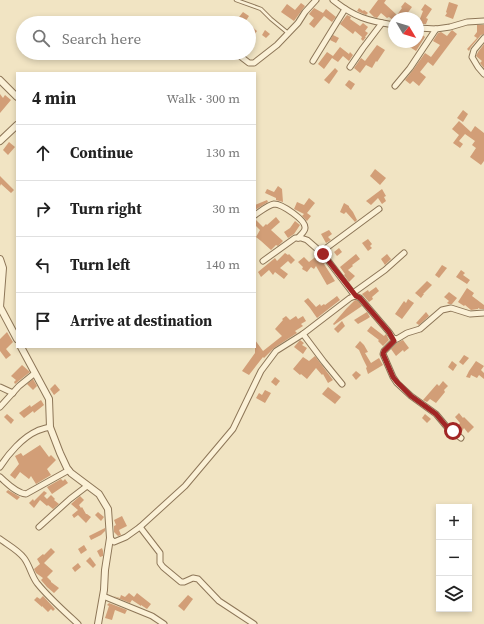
<!DOCTYPE html>
<meta charset="utf-8">
<style>
:root{--surface:#fff;--page:#f6f6f6;--text:#222;--muted:#767676;--line:#e0e0e0}
body{margin:0;font-family:"Source Serif 4",serif;background:var(--page);color:var(--text)}
.controls{position:absolute;right:12px;bottom:12px;display:grid;overflow:hidden;border-radius:0px;box-shadow:0 2px 6px #0003}
.controls button{width:36px;height:36px;display:grid;place-items:center;padding:0;border:0;border-bottom:1px solid var(--line);background:var(--surface);color:var(--text);font:20px sans-serif}
.compass{position:absolute;left:388px;top:12px;width:36px;height:36px;border-radius:50%;background:var(--surface);box-shadow:0 2px 6px #0003;rotate:128deg}
.stop{position:absolute;width:12px;height:12px;margin:-9px;border:3px solid #a12524;border-radius:50%;background:#fff}
.stop.end{background:#a12524;border-color:#fff;box-shadow:0 1px 4px #0008}
.list{margin:0;padding:0;list-style:none}
h2{display:flex;justify-content:space-between;align-items:center;height:52px;margin:0;padding:0 16px;font-size:17px}
h2 small{font-size:13px;font-weight:400;color:var(--muted)}
.list li{display:grid;grid-template-columns:26px 1fr auto;gap:12px;align-items:center;box-sizing:border-box;height:56px;padding:0 16px;border-top:1px solid var(--line)}
.list b{display:block;font-size:15px;white-space:nowrap}
.list em{font-size:13px;font-style:normal;color:var(--muted)}
.icon{flex:none;width:22px;height:22px;fill:none;stroke:currentColor;stroke-width:2;stroke-linecap:round;stroke-linejoin:round}
.map{position:relative;flex:none;width:484px;height:624px;overflow:hidden}
.search{position:absolute;background:var(--surface);box-shadow:0 2px 6px #0003;left:16px;top:16px;width:240px;height:44px;display:flex;align-items:center;gap:10px;box-sizing:border-box;padding:0 14px;border-radius:22px;color:var(--muted);font-size:15px}
.panel{position:absolute;background:var(--surface);box-shadow:0 2px 6px #0003;left:16px;top:72px;width:240px;height:276px;border-radius:0px}
.map>svg:first-child{display:block}
.building{fill:#d29e77}
.lines{fill:none;stroke-linecap:round;stroke-linejoin:round}
.service-casing{stroke:#8d7658;stroke-width:4.5}
.minor-casing{stroke:#8d7658;stroke-width:7}
.tertiary-casing{stroke:#8d7658;stroke-width:8}
.service{stroke:#fbf1d7;stroke-width:2.5}
.minor{stroke:#fbf1d7;stroke-width:5}
.tertiary{stroke:#fbf1d7;stroke-width:6}
.route{stroke:#a12524;stroke-width:5}
</style>
<div class="map">
<svg width="484" height="624" viewBox="0 0 484 624">
<rect width="100%" height="100%" fill="#f1e4c3"/>
<!-- building -->
<g class="building">
<polygon points="378,0 386,0 384,3 397,15 402,8 401,7 405,2 412,7 404,18 394,18 394,21 389,17 387,18 381,13 377,18 374,17 369,12"/>
<polygon points="449,2 458,5 453,19 445,16 447,13 446,12"/>
<polygon points="301,3 305,6 294,21 281,12 287,4 295,10"/>
<polygon points="425,4 432,9 426,18 428,19 426,24 418,24 423,11 421,10"/>
<polygon points="314,8 323,13 326,9 336,17 332,22 324,16 314,28 309,24 314,18 309,14"/>
<polygon points="359,8 363,11 364,10 368,13 366,15 357,11"/>
<polygon points="243,12 249,16 245,22 239,17"/>
<polygon points="347,15 351,17 350,19 360,26 363,23 368,27 365,31 368,33 365,37 366,37 363,41 361,39 362,37 355,31 353,34 340,24"/>
<polygon points="249,24 257,31 249,42"/>
<polygon points="477,25 484,25 484,34 481,35 471,47 469,51 467,49 477,38 474,36 477,32"/>
<polygon points="265,30 270,34 266,38 262,35"/>
<polygon points="452,30 457,34 433,66 428,62 420,72 426,77 419,86 413,81 410,84 405,80 413,70 425,53 431,57 440,45 433,41 438,33 441,32 447,36 451,31"/>
<polygon points="420,33 425,37 416,51 402,42 418,42 418,37"/>
<polygon points="333,35 339,38 336,43 330,40"/>
<polygon points="484,44 484,68 480,63 482,61 476,56 478,52"/>
<polygon points="377,45 385,50 377,62 376,61 372,68 366,65 360,73 354,68 361,58 365,61"/>
<polygon points="340,47 349,54 350,52 353,55 349,61 343,56 338,62 332,58 324,69 318,64 327,52 333,56"/>
<polygon points="335,68 338,71 329,84 324,80"/>
<polygon points="349,80 355,84 351,90 345,85"/>
<polygon points="0,94 3,98 5,95 11,100 0,113"/>
<polygon points="463,110 468,114 463,122 457,118"/>
<polygon points="459,121 471,132 475,126 484,133 484,161 481,165 470,157 476,148 472,145 475,141 465,134 459,141 463,144 460,148 453,143 459,135 452,129"/>
<polygon points="9,142 15,147 8,155 3,150"/>
<polygon points="375,169 386,178 380,185 370,176"/>
<polygon points="0,176 14,190 11,193 1,184 0,186"/>
<polygon points="278,186 282,189 283,202 276,200 276,198 265,193 267,189 274,192"/>
<polygon points="382,189 386,196 384,197 386,201 382,204 378,198 371,205 366,201"/>
<polygon points="309,198 315,203 307,213 311,216 307,221 302,216 304,214 294,209 297,202 304,205"/>
<polygon points="267,200 268,202 255,210 255,205"/>
<polygon points="344,203 349,206 349,207 353,212 357,220 355,222 346,212 344,214 340,212"/>
<polygon points="276,217 280,222 271,230 283,241 278,246 276,245 271,250 261,241 256,237 260,230 255,225 255,219 263,227 266,224 267,225"/>
<polygon points="295,221 300,225 294,234 288,238 284,232 290,228"/>
<polygon points="329,230 332,234 328,237 331,240 326,243 321,234"/>
<polygon points="368,239 372,244 370,246 372,248 368,251 362,243"/>
<polygon points="339,248 342,252 337,256 334,252"/>
<polygon points="285,253 288,255 289,254 295,260 291,264 288,261 280,268 288,274 284,279 275,272 273,275 269,270 261,277 258,272 275,258 277,261"/>
<polygon points="356,254 360,259 352,265 353,266 348,270 355,276 349,282 344,275 345,274 340,267"/>
<polygon points="387,254 391,259 385,265 381,259"/>
<polygon points="318,255 325,263 324,264 335,281 327,285 316,266 314,269 311,267 307,272 302,269 303,267 298,262 304,257 309,262"/>
<polygon points="442,265 447,268 439,278 435,275"/>
<polygon points="461,270 465,273 463,275 470,280 467,284 456,277"/>
<polygon points="427,281 432,285 423,294 424,294 421,298 415,293"/>
<polygon points="376,287 379,291 372,297 373,299 369,302 362,294 368,290 369,292"/>
<polygon points="467,288 474,293 472,296 484,305 484,309 480,309 478,308 478,309 471,310 465,305 464,306 458,302"/>
<polygon points="449,292 457,298 452,304 449,304 447,303 449,301 444,297"/>
<polygon points="337,296 340,300 317,318 310,308 304,301 308,298 316,307 320,304 321,306 324,304 325,305"/>
<polygon points="408,299 414,303 402,319 395,314 404,301 406,303"/>
<polygon points="355,300 358,301 362,306 334,325 333,324 346,309"/>
<polygon points="367,312 370,317 367,319 358,324 354,320"/>
<polygon points="426,312 429,316 419,325 416,323"/>
<polygon points="286,316 290,320 296,316 298,319 303,316 306,321 301,324 303,326 295,331 297,333 274,348 264,358 263,357 249,375 242,371 255,353 255,340 263,351 282,336 275,329 283,320 282,319"/>
<polygon points="342,321 345,326 338,333 334,329"/>
<polygon points="371,326 384,336 386,334 389,340 383,346 378,341 379,340 367,331"/>
<polygon points="7,332 13,342 6,349 11,355 6,359 0,351 0,339"/>
<polygon points="300,340 304,343 302,345 307,348 303,354 294,347"/>
<polygon points="403,340 409,348 404,352 403,350 396,356 391,349 397,343"/>
<polygon points="360,341 364,345 368,352 365,353 371,363 379,358 383,365 368,374 366,368 367,367 363,359 359,350 355,347"/>
<polygon points="464,355 469,358 463,365 459,362"/>
<polygon points="315,356 333,380 328,383 323,374 322,375 316,368 307,379 301,374 300,375 293,369 303,357 309,361"/>
<polygon points="452,361 457,365 453,371 448,367"/>
<polygon points="476,361 484,366 481,370 484,373 484,379 479,375 477,378 471,375 470,378 466,377 469,371"/>
<polygon points="22,365 30,372 15,384 14,382 16,380 11,376"/>
<polygon points="356,371 361,375 356,380 352,375"/>
<polygon points="275,377 280,381 276,386 271,382"/>
<polygon points="33,379 37,386 33,390 27,384"/>
<polygon points="443,381 448,386 444,390 445,392 436,403 430,399 427,402 423,400 437,384 439,386"/>
<polygon points="55,384 60,390 54,395 50,389"/>
<polygon points="328,387 341,397 335,404 322,394"/>
<polygon points="265,390 271,393 265,403 256,398 259,393 262,395"/>
<polygon points="41,400 44,405 34,413 33,411 24,418 19,413 30,405 31,407"/>
<polygon points="459,413 463,418 464,417 474,427 468,433 464,428 461,433 456,429 460,423 455,417"/>
<polygon points="7,414 14,420 11,424 4,417"/>
<polygon points="425,414 431,419 427,423 422,418"/>
<polygon points="40,445 49,457 51,455 56,460 47,469 51,475 36,484 31,476 29,479 20,472 15,479 10,475 19,464 15,456 21,453 23,456"/>
<polygon points="61,479 63,481 65,479 68,483 52,494 47,487"/>
<polygon points="8,490 20,497 17,500 6,492"/>
<polygon points="44,491 47,493 44,496 47,499 51,495 55,499 54,500 59,504 53,509 48,505 47,506 40,500 34,508 29,503 33,499 34,501"/>
<polygon points="80,496 84,500 79,505 81,508 82,507 86,514 87,514 91,517 86,523 78,515 74,518 72,515 78,510 71,504"/>
<polygon points="98,512 104,517 101,521 95,515"/>
<polygon points="122,516 127,526 119,530 121,535 118,536 114,532 114,526 116,525 114,520"/>
<polygon points="105,528 105,531 101,535 91,540 89,536"/>
<polygon points="84,545 87,550 81,554 78,549"/>
<polygon points="51,548 55,552 44,563 53,571 47,577 51,581 51,582 59,588 54,593 47,587 41,580 43,578 36,573 34,569 40,564 37,559 43,554 44,555"/>
<polygon points="102,548 103,551 103,556 100,557 97,551"/>
<polygon points="90,557 96,565 93,568 86,561"/>
<polygon points="78,563 81,567 75,572 72,568"/>
<polygon points="129,593 134,597 137,593 151,604 147,609 141,605 141,606 132,600 130,603 113,596 120,598 121,595 125,597"/>
<polygon points="188,595 193,599 184,611 178,606"/>
<polygon points="43,596 55,609 53,611 51,609 48,612 42,606 42,607 34,600 37,597 40,599"/>
<polygon points="109,603 127,610 125,614 115,610 112,620 105,618 109,606 107,605"/>
</g>
<g class="lines">
<!-- service casing -->
<g class="service-casing">
<polyline id="service" points="236,0 261,9 271,19 288,33"/>
</g>
<!-- minor casing -->
<g class="minor-casing">
<g id="minor">
<path d="M333 0C354 17 368 21 394 25"/>
<polyline points="418,28 436,29 450,27 467,22 484,21"/>
<polyline points="484,38 474,50 472,57 478,67 484,74"/>
<polyline points="236,53 249,63 254,63 277,45 298,23 305,12 316,0"/>
<polyline points="313,61 345,9"/>
<polyline points="350,67 363,48 382,23"/>
<polyline points="395,86 410,68 436,29"/>
<path d="M255 215C261 211 268 205 274 204 282 204 306 220 305 228 305 232 300 235 298 238"/>
<polyline points="321,252 379,209"/>
<polyline points="263,261 295,238 301,238 307,240 323,254 355,296"/>
<polyline points="353,293 385,270 404,253"/>
<polyline points="303,334 324,362 342,384"/>
<polyline points="393,338 394,341 384,351 383,354 393,377 397,383 411,396 436,414 446,426 461,438"/>
<polyline points="0,387 13,393"/>
<polyline points="0,407 19,386 35,373"/>
<path d="M0 467C8 454 23 437 37 431 41 429 46 428 50 427"/>
<path d="M0 477C7 483 16 493 26 494L69 470"/>
<polyline points="39,527 70,499 87,486"/>
<polyline points="140,527 160,553 160,563 163,567 181,582 184,582 193,578 198,579 219,601 254,624"/>
<polyline points="110,538 114,542 126,537 140,527 185,486 233,429 261,371 276,351 303,334 350,298 355,296 360,298 389,332 393,338 397,339 407,333 420,329 442,310 451,308 470,314 484,313"/>
<path d="M0 539C8 545 18 550 24 558 30 566 31 575 37 583 49 598 64 611 78 624"/>
<polyline points="103,596 152,616 164,624"/>
</g>
</g>
<!-- tertiary casing -->
<g class="tertiary-casing">
<g id="tertiary">
<polyline points="0,80 17,97"/>
<polyline points="0,141 17,125"/>
<polyline points="0,259 3,268 0,307 17,339"/>
<polyline points="21,347 49,399 50,427 60,453 67,468 71,473 99,494 108,509 110,538 105,570 104,590 98,624"/>
</g>
</g>
<!-- service -->
<use href="#service" class="service"/>
<!-- minor -->
<use href="#minor" class="minor"/>
<!-- tertiary -->
<use href="#tertiary" class="tertiary"/>
</g>
<g class="lines">
<!-- route -->
<polyline class="route" points="323,254 356,296 360,298 389,332 394,341 384,351 383,354 393,377 397,382 411,396 436,414 446,426 453,431"/>
</g>
</svg>
<div class="controls">
<button>+</button>
<button>−</button>
<button><svg class="icon" aria-label="layers" viewBox="0 0 24 24"><path d="M12 4l9 5-9 5-9-5zM3 14l9 5 9-5"/></svg></button>
</div>
<svg class="compass" viewBox="-18 -18 36 36"><path d="M0-13l5 13h-10z" fill="#e53935"/><path d="M0 13l5-13h-10z" fill="#767676"/></svg>
<div class="stop" style="left:453px;top:431px"></div>
<div class="stop end" style="left:323px;top:254px"></div>
<div class="search"><svg class="icon" aria-label="search" viewBox="0 0 24 24"><circle cx="10" cy="10" r="6"/><path d="M15 15l6 6"/></svg>Search here</div>
<section class="panel">
<h2>4 min<small>Walk · 300 m</small></h2>
<ul class="list">
<li><svg class="icon" aria-label="ahead" viewBox="0 0 24 24"><path d="M12 20V5M6 11l6-6 6 6"/></svg><div><b>Continue</b></div><em>130 m</em></li>
<li><svg class="icon" aria-label="right" viewBox="0 0 24 24"><path d="M7 20v-9h11M14 6l5 5-5 5"/></svg><div><b>Turn right</b></div><em>30 m</em></li>
<li><svg class="icon" aria-label="left" viewBox="0 0 24 24"><path d="M17 20v-9H6M10 6l-5 5 5 5"/></svg><div><b>Turn left</b></div><em>140 m</em></li>
<li><svg class="icon" aria-label="arrive" viewBox="0 0 24 24"><path d="M6 21V4h12l-3 4 3 4H6"/></svg><div><b>Arrive at destination</b></div></li>
</ul>
</section>
</div>
